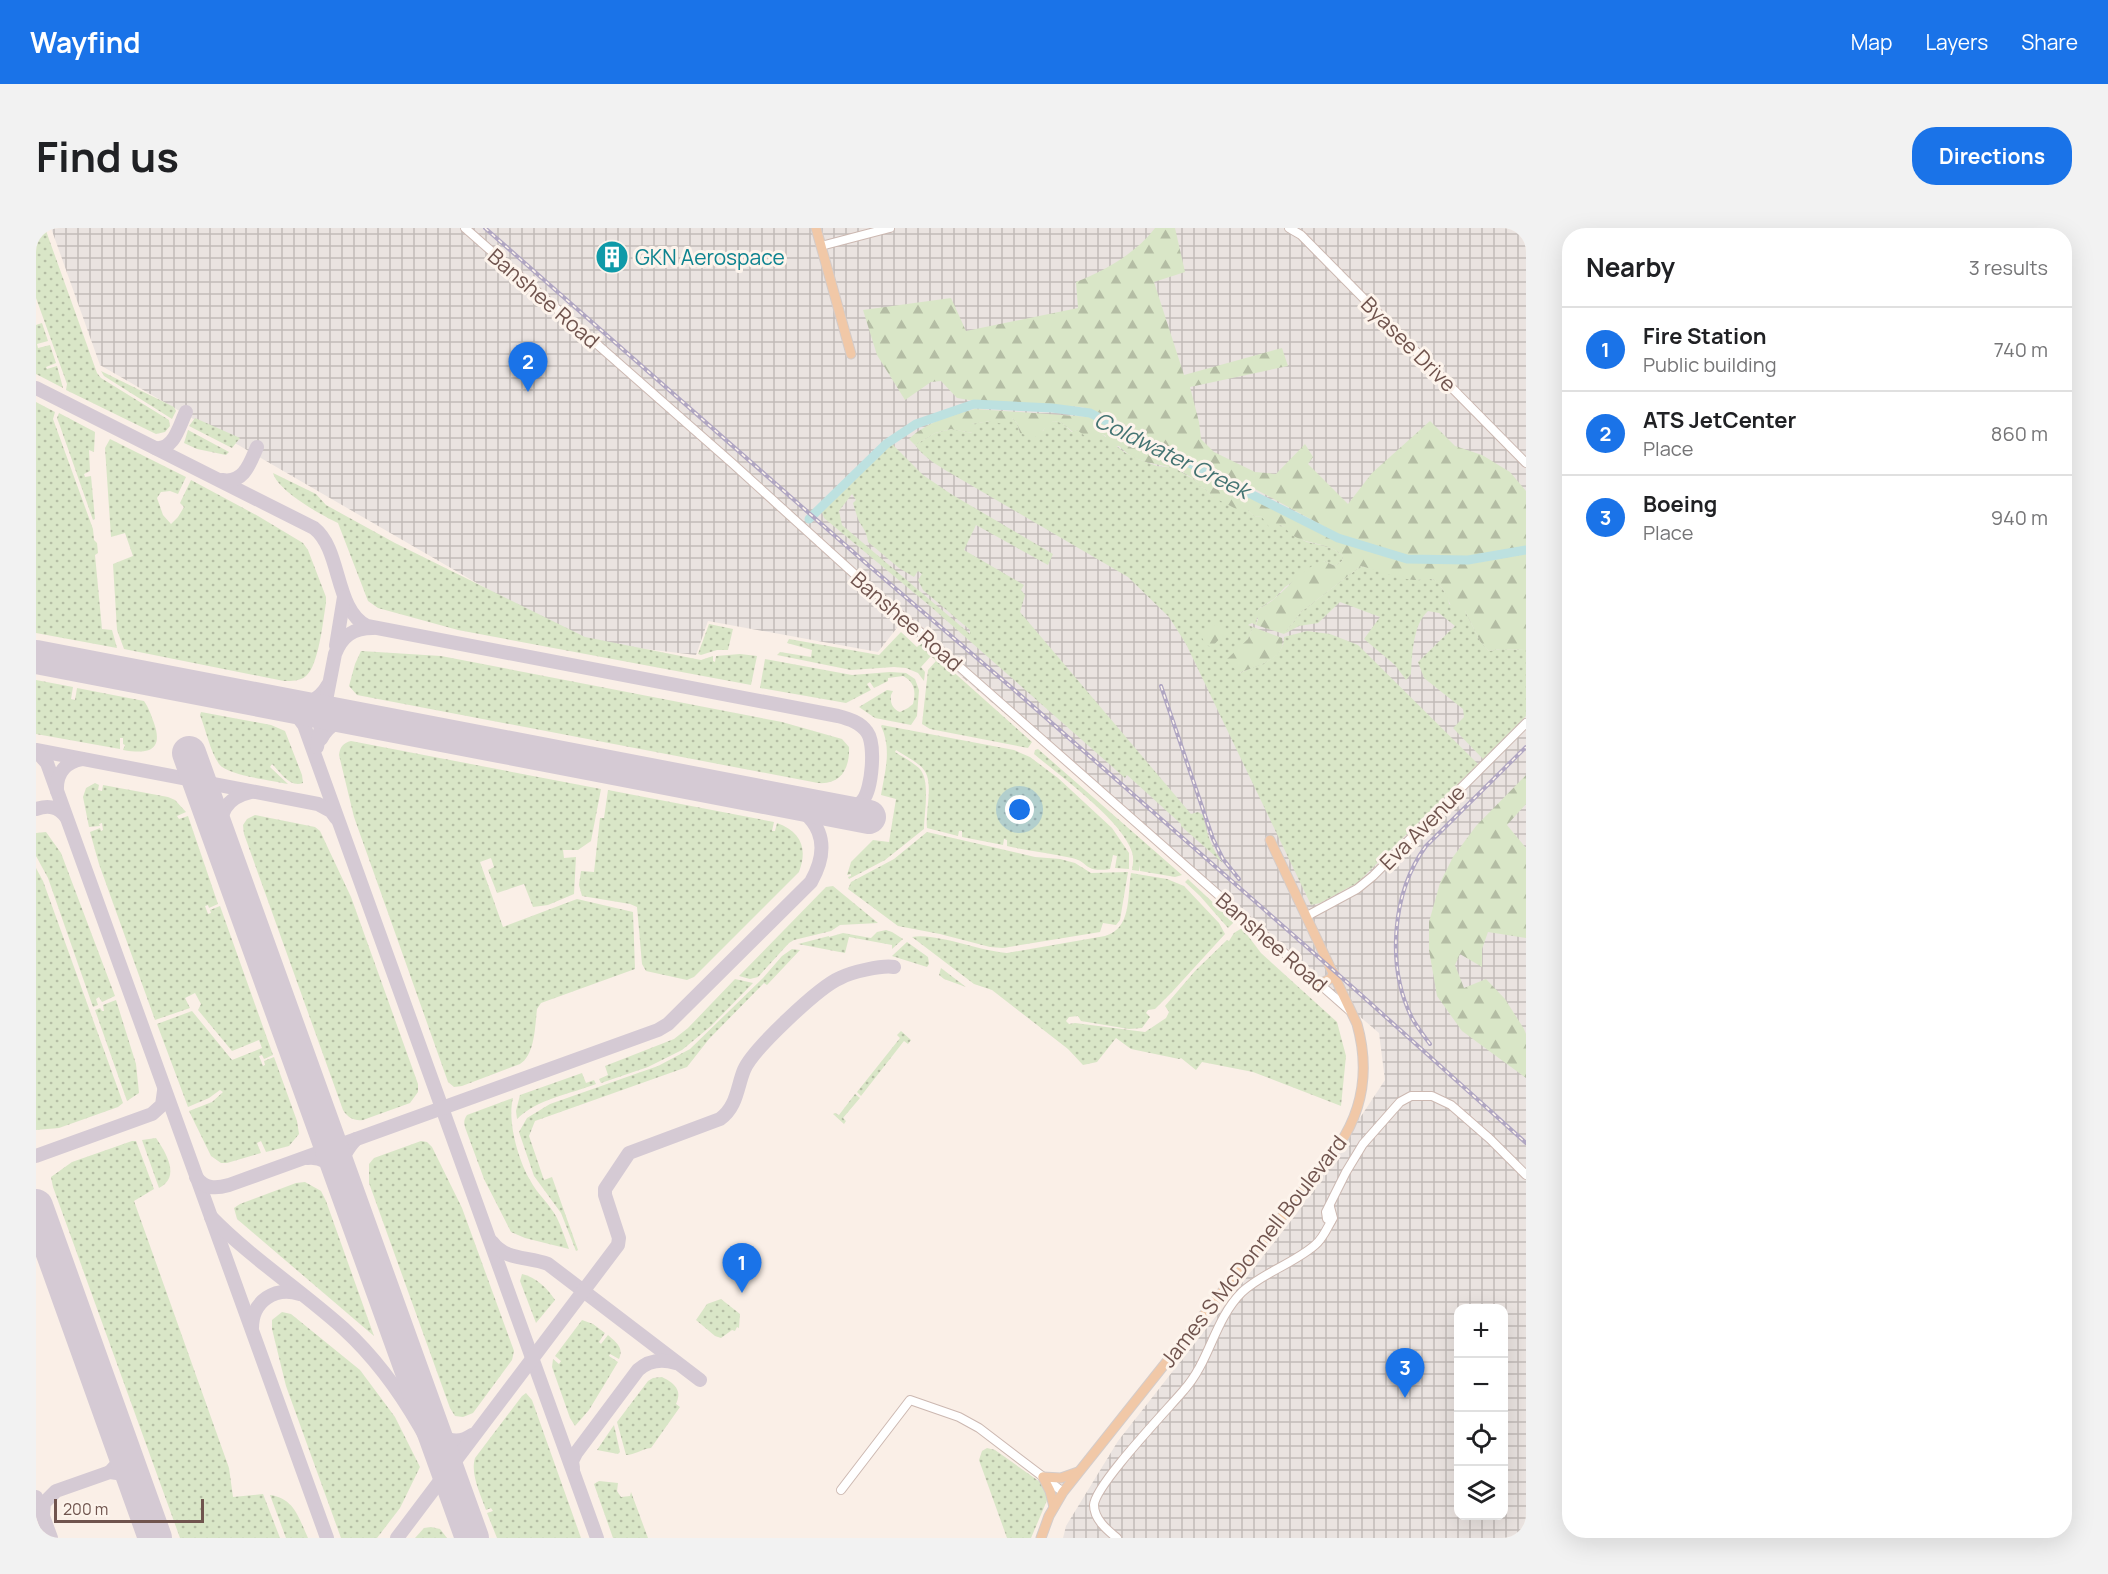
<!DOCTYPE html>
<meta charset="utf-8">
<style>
:root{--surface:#fff;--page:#f2f2f2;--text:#202124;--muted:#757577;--line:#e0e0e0;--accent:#1a73e8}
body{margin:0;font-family:Manrope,sans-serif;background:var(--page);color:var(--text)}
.controls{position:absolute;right:18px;bottom:18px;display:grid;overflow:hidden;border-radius:12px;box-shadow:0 6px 24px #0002}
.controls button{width:54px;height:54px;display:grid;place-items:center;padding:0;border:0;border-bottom:2px solid var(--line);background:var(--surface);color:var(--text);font:30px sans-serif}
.scale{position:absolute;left:18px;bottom:15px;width:150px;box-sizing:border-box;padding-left:6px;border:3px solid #70544e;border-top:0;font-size:16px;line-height:21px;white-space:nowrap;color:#70544e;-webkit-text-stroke:4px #fdf4ec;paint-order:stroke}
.you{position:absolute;left:984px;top:582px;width:21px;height:21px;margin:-15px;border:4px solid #fff;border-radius:50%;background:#1a73e8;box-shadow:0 0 0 9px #1a73e833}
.badge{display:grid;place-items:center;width:39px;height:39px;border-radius:50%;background:var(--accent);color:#fff;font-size:20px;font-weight:700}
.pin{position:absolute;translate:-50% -50px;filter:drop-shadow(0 2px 3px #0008)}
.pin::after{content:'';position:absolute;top:32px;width:21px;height:18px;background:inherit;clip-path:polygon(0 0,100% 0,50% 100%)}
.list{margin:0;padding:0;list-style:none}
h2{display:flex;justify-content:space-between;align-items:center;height:78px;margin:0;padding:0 24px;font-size:26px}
h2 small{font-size:20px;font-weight:400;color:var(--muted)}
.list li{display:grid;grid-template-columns:39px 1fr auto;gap:18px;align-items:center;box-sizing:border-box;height:84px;padding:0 24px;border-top:2px solid var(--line)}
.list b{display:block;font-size:22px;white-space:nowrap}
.list p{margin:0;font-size:20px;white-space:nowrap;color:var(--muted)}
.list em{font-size:20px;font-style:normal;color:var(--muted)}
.icon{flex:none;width:33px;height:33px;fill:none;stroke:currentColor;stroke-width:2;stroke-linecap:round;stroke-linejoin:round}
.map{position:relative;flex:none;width:1490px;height:1310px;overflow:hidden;border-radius:24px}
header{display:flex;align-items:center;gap:36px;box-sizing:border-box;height:84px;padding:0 30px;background:var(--accent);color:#fff}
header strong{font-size:28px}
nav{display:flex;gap:33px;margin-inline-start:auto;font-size:21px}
.intro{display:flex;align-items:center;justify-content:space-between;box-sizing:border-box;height:144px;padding:0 36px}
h1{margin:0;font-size:42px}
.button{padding:15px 27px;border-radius:24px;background:var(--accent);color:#fff;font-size:21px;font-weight:700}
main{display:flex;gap:36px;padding:0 36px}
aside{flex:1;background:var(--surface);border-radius:24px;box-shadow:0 6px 24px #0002}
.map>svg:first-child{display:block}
.industrial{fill:url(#industrial-grid);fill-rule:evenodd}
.grass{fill:url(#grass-dots);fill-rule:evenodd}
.forest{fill:url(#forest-firs)}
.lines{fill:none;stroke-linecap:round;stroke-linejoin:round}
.river{stroke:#bde1e0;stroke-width:9}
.taxiway{stroke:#d5cad4;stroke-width:14}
.runway{stroke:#d5cad4;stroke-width:34}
.minor-casing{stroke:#ccb8b1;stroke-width:10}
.major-casing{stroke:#d4ccca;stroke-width:11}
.minor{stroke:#fff;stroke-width:8}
.major{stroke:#f1c8a7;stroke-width:9}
.rail-casing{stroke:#b0a6c2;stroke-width:4}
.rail{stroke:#fdf4ec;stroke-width:1.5;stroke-dasharray:4.5;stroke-linecap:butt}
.labels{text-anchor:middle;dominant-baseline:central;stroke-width:6;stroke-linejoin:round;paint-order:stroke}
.culture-label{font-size:21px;fill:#0d838f;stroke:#fdf4ec;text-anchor:start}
.street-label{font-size:21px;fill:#70544e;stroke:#fdf4ec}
.water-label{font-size:22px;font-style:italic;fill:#447473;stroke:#fdf4ec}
</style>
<header>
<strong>Wayfind</strong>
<nav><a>Map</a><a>Layers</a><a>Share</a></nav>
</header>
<div class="intro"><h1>Find us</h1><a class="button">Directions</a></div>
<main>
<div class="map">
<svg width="1490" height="1310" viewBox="0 0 1490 1310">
<defs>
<pattern id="industrial-grid" width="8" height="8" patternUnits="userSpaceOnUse" patternTransform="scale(1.5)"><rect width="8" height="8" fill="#eae3e0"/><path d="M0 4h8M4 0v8" fill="none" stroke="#c2bbb8"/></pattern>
<pattern id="grass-dots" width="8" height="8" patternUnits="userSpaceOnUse" patternTransform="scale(1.5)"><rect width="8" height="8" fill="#d9e6c7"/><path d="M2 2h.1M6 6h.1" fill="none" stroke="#b4bda4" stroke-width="1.8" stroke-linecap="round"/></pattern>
<pattern id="forest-firs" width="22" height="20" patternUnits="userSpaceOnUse" patternTransform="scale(1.5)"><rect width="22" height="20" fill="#d9e6c7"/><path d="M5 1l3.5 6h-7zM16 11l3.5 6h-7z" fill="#b4bda4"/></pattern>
</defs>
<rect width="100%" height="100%" fill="#faefe7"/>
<!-- industrial -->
<path class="industrial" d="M15 0H1490V1310H1027L1030 1298 1082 1213 1261 985 1349 852 1343 805 864 396 842 424 672 393 660 427 541 413 64 137ZM1422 1080H1468V1288H1422Z"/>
<!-- grass -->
<g class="grass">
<polygon points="0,0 9,0 61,145 65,150 133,192 134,198 129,204 120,206 30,162 31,156 0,70"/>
<polygon points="6,95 12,113 1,116 2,120 14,117 20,135 10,139 11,141 21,138 27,160 0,146 0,97"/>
<polygon points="65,143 138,179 140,183 136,191 68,148"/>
<polygon points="0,174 19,184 17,191 57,301 58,312 61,315 62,325 59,327 66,401 76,402 81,420 0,405"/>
<polygon points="23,185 59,204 58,224 53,222 54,243 48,246 49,249 55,248 59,291 57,292 24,198 21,190"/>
<polygon points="159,190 204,210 196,220 153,198"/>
<path d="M976 190 981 195 984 205 1007 203 1011 196 1018 193 1026 195 1036 204 1041 202 1066 206 1088 224 1102 231 1121 238 1139 240 1163 255V258L1169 261 1175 268 1212 282C1216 287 1219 290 1225 288 1232 296 1238 295 1247 298 1256 300 1262 311 1271 314 1285 318 1295 317 1307 328L1306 333 1299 338 1288 333 1249 359 1238 371 1222 381 1220 397 1216 395 1212 397 1217 399 1212 411 1204 445C1223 436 1248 432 1248 409L1271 403 1294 406 1322 417 1442 536 1321 655 1284 675 1275 677 1150 416 1133 389 1092 349 921 249C906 240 889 231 879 217L899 205 916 201 936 205 934 196Z"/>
<polygon points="152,202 193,224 190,227 161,221 148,215"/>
<path d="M74 211 150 249 142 266 134 263 125 264 121 270 127 287 135 296 142 289 148 279 144 275 155 252 222 288 267 315 272 322 290 369V375C287 392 283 437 270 448 264 453 256 453 248 453L88 421 81 402 77 336 97 328 89 305 75 309 69 220Z"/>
<path d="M856 216 887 247 915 266 1017 326 1012 337 940 297 928 322 988 357 985 362 989 367 984 384 1155 586 1162 584 1167 587C1171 606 1175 621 1188 636L1145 598V596L1091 547 1089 550 894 378 788 290 786 284ZM816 266 820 272 817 275C819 281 821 290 824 295 828 301 831 306 832 314L863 340 878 349 882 343 886 346 882 352 887 362 934 402V406L806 297 803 283Z"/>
<path d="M237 245 280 266 290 277 359 315 549 409 665 432 677 428V433L679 434 680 428 704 426 721 428 715 457 422 402 342 380 332 373 302 295C285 287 242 263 237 245Z"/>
<path d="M1325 338 1379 352 1392 350 1401 353 1412 369 1413 376 1429 383 1444 413 1453 423 1465 421 1490 422V488L1447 531 1417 500 1428 489 1427 481 1388 450 1382 434 1419 398 1403 385 1392 383C1377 396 1376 427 1375 446L1370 452 1359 437 1328 411 1344 389 1304 374 1282 395 1263 398 1248 406 1265 384Z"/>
<polygon points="673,396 697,401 692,422 681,422 665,427 662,426"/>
<polygon points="865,404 881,419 885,415 996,514 992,520 894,501 886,496 892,442 900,433 895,428 885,439 889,444 888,453 882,445 870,440 858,439 815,442 741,427 744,424 775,429 776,422 751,415 753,411 843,427"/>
<path d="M325 423 405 428 746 494 806 511 813 519C814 540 805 557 782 555L321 467 313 458 319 436Z"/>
<path d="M729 431 816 447 854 444 870 445 879 451 883 462 881 488 875 497 839 490 823 479 851 462 857 463 855 467C854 474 856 481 864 484L872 480 877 476C880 464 879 454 867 448L852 450V453L838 460 834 454 831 456 835 462 810 475 724 460Z"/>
<path d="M0 452 37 459 35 471 39 472 41 460 108 473C113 480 115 487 118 495 128 524 111 526 87 522L89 517 87 516V510H84V521L0 506Z"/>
<path d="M165 484 235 497 249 503 266 547 267 555C254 560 245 545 236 536L234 539 252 556C236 552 192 548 183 536 174 523 170 502 164 487Z"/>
<path d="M846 497 978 522 994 529 1022 550 1076 600 1093 625V641L1079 640 1081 628 1077 627 1074 641C1047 645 1054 634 1036 630 1014 625 992 623 971 618V612L968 611 967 617 926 609V603H923L922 608 891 600C889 584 898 555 888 542 882 534 869 528 860 522L859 524C867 529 876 534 883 540 895 552 888 584 888 601L849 632 813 651 812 649 815 648V646L811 647 815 634 837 612 853 614 860 571 845 567C849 543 856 521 845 498Z"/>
<path d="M315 513 565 561 555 613 542 622H527L528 630 540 629 538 666 512 677 497 679 488 656 461 665 452 642 458 639 455 630 444 634 467 699 541 671 597 684 599 741 505 775 501 781C499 798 499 827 484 836L426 858 418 859 412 854 318 589 303 527C304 519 307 515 315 513Z"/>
<path d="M1002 521 1146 647 1139 649 1104 643V637L1103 643 1096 642C1097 636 1098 630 1096 624 1086 592 1024 548 998 526L999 522Z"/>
<polygon points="59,555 63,557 62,562 66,563 67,557 132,569 139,572 150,584 141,588 143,591 152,588 182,676 173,680 172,677 169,678 172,686 175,685 174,682 184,678 237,827 228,831 226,827 223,828 227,838 229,837 228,833 238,829 261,893 263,906 253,918 230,924 225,913 221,915 225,925 191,935 185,935 175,928 153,883 176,874 187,864 184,862 173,870 152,879 121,796 156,783 196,832 226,820 223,812 196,823 162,782 165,776 159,765 149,770 154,780 119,792 63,636 54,604 64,600 65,603 67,602 66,595 63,596 64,598 53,599 47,569 50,560"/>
<path d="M572 562 738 594 736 603H739L741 595C765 604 772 620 763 644L658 749 651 752 610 743 606 736 601 679 594 676 546 668 543 657 545 643 558 644 564 590H568Z"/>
<path d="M219 587 279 599 284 603 315 669 382 856V864L374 875 327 892C318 893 312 890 307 882L208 606 207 597 211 591Z"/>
<polygon points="10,604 25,625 79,768 66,774 63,769 60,771 62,777 57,779 12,650 0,628 0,605"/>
<polygon points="891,604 999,629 1024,631 1039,635 1055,645 1092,644 1084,692 1080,697 1067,695 1064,704 967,720 954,719 904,706 862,698 812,661 815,654 858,631"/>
<polygon points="0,640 7,653 87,875 82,879 23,900 0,902"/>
<path d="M1095 645 1131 651 1148 658 1183 695 1189 706 1136 764 1119 781 1112 782 1110 785 1114 789 1106 800 1093 801 1045 793 1042 788 1033 789 1030 793 1033 796 1039 795 1109 804 1130 790 1133 784 1129 778 1159 743 1191 712 1193 713 1198 705 1206 700 1225 725 1301 794 1310 828 1305 878 1217 844 1166 834 1160 842 1145 830 1143 831 1095 821 1080 810 1061 834 1047 837 1032 821 956 762 938 756 876 709C898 704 944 723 971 725L1069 708C1096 700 1091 669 1095 645Z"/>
<polygon points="1152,651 1155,654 1198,694 1192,700 1164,668 1149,654"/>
<polygon points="797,658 842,695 804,697 795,703 758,712 753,715 722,749 714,751 703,748 790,659"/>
<polygon points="850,702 856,704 867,711 856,721 856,717 813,709 809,725 762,716 793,708 793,709 807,705 835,710 841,704"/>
<polygon points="871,714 892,729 893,736 891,739 856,728"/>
<polygon points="756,721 764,722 731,757 728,755 673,811 651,839 499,893 493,908 508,952 516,949 542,1022 540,1023 525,985 498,948 483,904 491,890 514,876 622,838 654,821 727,750 746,728"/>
<polygon points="905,740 930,759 908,751 903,747"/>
<polygon points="699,751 717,755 675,798 646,822 612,839 565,855 563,851 572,847 569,838 638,811 652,800"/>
<polygon points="80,772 100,836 103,865 91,873 59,782 64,780 66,783 68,783 67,777"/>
<polygon points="865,803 875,812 872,816 868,813 825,868 821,864 864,810 861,807"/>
<path d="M546 845 550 855 558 852 560 856C534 866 501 871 481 891L480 883 484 867Z"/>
<polygon points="819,866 824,870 807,890 810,893 808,896 797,886 799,885 803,887"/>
<path d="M477 870C471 892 482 932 494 952 501 966 514 976 521 990 526 1000 529 1011 533 1021L489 1010 475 1004 448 951 430 902C428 896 427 893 431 887Z"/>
<path d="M120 910C130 925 145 949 123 960L106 912Z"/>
<polygon points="96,913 100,913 118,961 98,973 193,1240 197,1269 227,1266 244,1310 144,1310 17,959 15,949 36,934"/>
<polygon points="385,913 391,914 396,919 426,980 478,1123 476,1132 437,1185 427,1189 419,1188 414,1180 333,955 333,936 338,930"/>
<polygon points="269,954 285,963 290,973 338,1108 201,991 198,980 204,976 260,955"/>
<path d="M486 1046C500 1049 511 1060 519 1072L500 1095 484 1053Z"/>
<polygon points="685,1071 704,1086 703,1100 701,1099 699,1103 696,1102 685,1110 679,1108 660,1092 671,1076"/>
<polygon points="246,1084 255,1086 324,1142 359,1189 384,1239 364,1280 341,1310 305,1310 250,1158 236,1101 236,1092"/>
<path d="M546 1092 557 1096 569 1105 563 1114 565 1116 572 1107C581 1115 588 1120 583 1131L574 1126 573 1128 582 1134 553 1182 539 1198 534 1190 516 1139 517 1131 523 1136 525 1133 519 1128Z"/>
<path d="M626 1149C638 1155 647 1162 640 1176L644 1179 615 1220C605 1221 599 1227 590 1227L581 1194 612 1153 617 1150Z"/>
<path d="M490 1165 496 1172 545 1310H461L451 1285 457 1283 455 1280 450 1282C445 1267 434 1246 439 1230L486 1168Z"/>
<polygon points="578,1197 584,1224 582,1226 561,1222"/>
<polygon points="951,1220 959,1222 1007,1256 1012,1270 995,1310 971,1310 943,1232 946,1223"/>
<polygon points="563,1253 582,1255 581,1263 585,1269 594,1268 595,1264 612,1310 577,1310 559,1259 558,1256"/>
<path d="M234 1267C258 1270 263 1290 272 1310H250Z"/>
<polygon points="395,1299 404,1301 411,1310 379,1310 388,1300"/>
</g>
<!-- forest -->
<g class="forest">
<path d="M1119 0H1139L1149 44 1118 54 1148 147 1246 120 1252 138 1154 159 1163 194 1165 211 1178 224 1219 244 1240 246 1269 216 1277 229 1272 236 1312 276 1336 245 1394 193 1419 218 1446 227 1474 244 1490 263V320L1432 330 1371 329 1304 307 1219 261 1172 241 1106 208 1078 190 1046 179 939 173 921 170 905 153 895 154 869 172 841 127 827 82 915 70 930 103 1042 80 1040 54C1070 42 1099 26 1119 0Z"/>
<path d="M939 181 1054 189 1301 313 1371 334 1433 336 1490 326V422L1465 421 1453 423 1444 413 1429 383H1418C1412 374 1410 363 1402 355 1395 348 1388 352 1380 352 1366 352 1340 342 1325 338L1265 384 1248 406 1220 397 1222 391 1219 385C1224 378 1232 377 1238 371 1254 358 1267 339 1288 333L1299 338 1306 333 1307 328C1290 311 1260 319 1248 298L1243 297 1239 302 1234 300 1225 288C1219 290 1216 287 1212 282L1206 284 1175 268 1169 261 1163 258V255C1155 250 1146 242 1137 240 1118 235 1097 234 1083 218H1078L1069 213 1070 208 1066 206 1059 210 1049 208 1041 202 1037 204 1026 195 1018 193C1009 197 1007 206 997 210L984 205 981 195 976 190 970 197 955 193 935 196 937 205 915 201 899 205 879 217 873 211C892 193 915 188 939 181Z"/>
<polygon points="1181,396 1187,400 1187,407 1176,419 1170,417 1165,408 1170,401"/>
<path d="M1217 399 1246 410C1251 431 1220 438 1203 445L1190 432 1212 411Z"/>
<polygon points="1490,547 1490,576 1471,597 1490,620 1490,710 1452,704 1446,721 1446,739 1424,726 1419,737 1428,760 1450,751 1469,771 1488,801 1490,806 1490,850 1426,803 1401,768 1393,722 1393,694 1404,655 1417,629 1440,598"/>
</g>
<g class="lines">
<!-- river -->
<polyline class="river" points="773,291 850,216 880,196 938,176 1016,180 1054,185 1302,310 1371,331 1432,332 1490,322"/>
<!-- taxiway -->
<g class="taxiway">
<path d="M0 160 278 300C306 322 298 381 331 398L802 488C813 491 824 494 831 504 840 516 836 561 827 572 822 579 813 581 806 583"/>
<path d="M119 220C138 223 143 198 150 184"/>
<path d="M186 252C208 256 214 235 221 219"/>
<polyline points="300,418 308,369"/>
<polyline points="248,476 257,482 268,497 561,1310"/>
<path d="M248 476C268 477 282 475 292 457"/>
<path d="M285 511C294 494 306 491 325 491"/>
<path d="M281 519 299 426C306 408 317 400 337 400"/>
<polyline points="0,522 282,576 295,583 300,590"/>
<polyline points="0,523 11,535 291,1310"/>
<path d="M21 563C20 546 29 534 46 531"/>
<path d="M0 581C12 577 22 578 30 589"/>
<path d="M184 611C183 585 189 570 215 564"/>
<polyline points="0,928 116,886 126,877 128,863"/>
<path d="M271 930C285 928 295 936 305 946"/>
<path d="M305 946C305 931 310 922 320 911"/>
<path d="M160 949C169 961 179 961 193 957L622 802 632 796 775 654C797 615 783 587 745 571"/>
<path d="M175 989C215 1030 266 1063 308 1101 370 1158 405 1234 436 1310"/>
<path d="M456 1014C470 1033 492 1028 512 1036L664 1152"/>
<path d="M216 1100C216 1073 239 1058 264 1066"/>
<path d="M394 1194C403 1210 419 1219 436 1207"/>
<path d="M537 1240 536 1233 540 1225 602 1142C613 1132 627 1131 640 1135"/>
<polyline points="74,1244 84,1233 86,1218"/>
<polyline points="0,1269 15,1310"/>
<polyline points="7,1287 8,1275 20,1263 74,1244 88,1246 100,1256"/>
<path d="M361 1310 582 1017 583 1010 569 967V961L593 925 684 891C701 879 701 859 708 842 716 822 783 759 804 750 815 744 846 737 858 739"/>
</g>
<!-- runway -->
<g class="runway">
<polyline points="0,429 833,589"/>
<polyline points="153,525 436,1310"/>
<polyline points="0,978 119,1310"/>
</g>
<!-- minor casing -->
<g class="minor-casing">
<g id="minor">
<polyline points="429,0 696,235 825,352 1313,782"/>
<polyline points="1253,0 1265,7 1490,235"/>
<polyline points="785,18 854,0"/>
<polyline points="1271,688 1321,661 1337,648 1490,495"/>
<polyline points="1295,993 1291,991 1290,984 1310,944 1327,916 1364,874 1375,868 1396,868 1415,877 1454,911 1490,947"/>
<polyline points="805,1262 874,1172 923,1189 943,1200 1027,1264"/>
<path d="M1081 1310C1071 1302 1058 1291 1058 1277 1059 1257 1132 1181 1148 1162 1174 1133 1178 1092 1206 1064 1228 1044 1257 1036 1279 1017 1287 1011 1292 998 1297 990L1294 979"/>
</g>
</g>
<!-- major casing -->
<g class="major-casing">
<g id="major">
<polyline points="780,0 815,126"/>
<polyline points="1284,756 1294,751 1298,745"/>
<polyline points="1007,1249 1025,1250 1042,1244"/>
<polyline points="1007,1249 1014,1263 1018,1279"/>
<path d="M1005 1310 1013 1288 1027 1264 1303 917C1328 880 1333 839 1321 796L1234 612"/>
</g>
</g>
<!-- minor -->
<use href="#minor" class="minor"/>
<!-- major -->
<use href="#major" class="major"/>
<!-- rail casing -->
<g class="rail-casing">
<g id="rail">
<polyline points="449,0 832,337 976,460 1313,756 1490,915"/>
<polyline points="1125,458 1177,611 1187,631 1203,651"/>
<path d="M1394 816C1388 808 1381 799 1376 790 1350 738 1356 664 1390 618L1490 519"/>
</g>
</g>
<!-- rail -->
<use href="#rail" class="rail"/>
</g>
<!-- icons -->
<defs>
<g id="building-disc" transform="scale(1.725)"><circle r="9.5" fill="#0f9aa8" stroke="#fdf4ec"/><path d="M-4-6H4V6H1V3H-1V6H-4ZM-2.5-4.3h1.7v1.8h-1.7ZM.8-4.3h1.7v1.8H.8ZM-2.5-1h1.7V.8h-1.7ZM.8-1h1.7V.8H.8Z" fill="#fff"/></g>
</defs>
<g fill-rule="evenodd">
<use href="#building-disc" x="576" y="29"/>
</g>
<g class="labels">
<!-- culture labels -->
<g class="culture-label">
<text x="599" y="29">GKN Aerospace</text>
</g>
<!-- street labels -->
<g class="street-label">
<text transform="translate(508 70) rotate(41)">Banshee Road</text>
<text transform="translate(1373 116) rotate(45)">Byasee Drive</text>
<text transform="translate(871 393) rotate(41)">Banshee Road</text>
<text transform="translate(1386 599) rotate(-45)">Eva Avenue</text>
<text transform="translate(1236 714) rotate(41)">Banshee Road</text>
<text transform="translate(1217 1023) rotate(-52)">James S McDonnell Boulevard</text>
</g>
<!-- water labels -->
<g class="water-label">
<text transform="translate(1136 227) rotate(26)">Coldwater Creek</text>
</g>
</g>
</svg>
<div class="controls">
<button>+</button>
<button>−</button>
<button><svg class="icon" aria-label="locate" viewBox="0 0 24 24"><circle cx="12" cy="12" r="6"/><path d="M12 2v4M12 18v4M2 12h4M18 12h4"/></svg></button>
<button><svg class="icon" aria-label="layers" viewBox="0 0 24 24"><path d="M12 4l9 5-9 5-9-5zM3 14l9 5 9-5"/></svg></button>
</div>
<div class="scale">200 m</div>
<div class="you"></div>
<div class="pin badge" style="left:706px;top:1065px">1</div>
<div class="pin badge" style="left:492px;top:164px">2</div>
<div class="pin badge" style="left:1369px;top:1170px">3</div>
</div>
<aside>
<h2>Nearby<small>3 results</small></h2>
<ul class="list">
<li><span class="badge">1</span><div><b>Fire Station</b><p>Public building</p></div><em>740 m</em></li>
<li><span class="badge">2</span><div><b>ATS JetCenter</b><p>Place</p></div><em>860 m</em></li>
<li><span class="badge">3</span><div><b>Boeing</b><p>Place</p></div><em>940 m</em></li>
</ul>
</aside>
</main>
